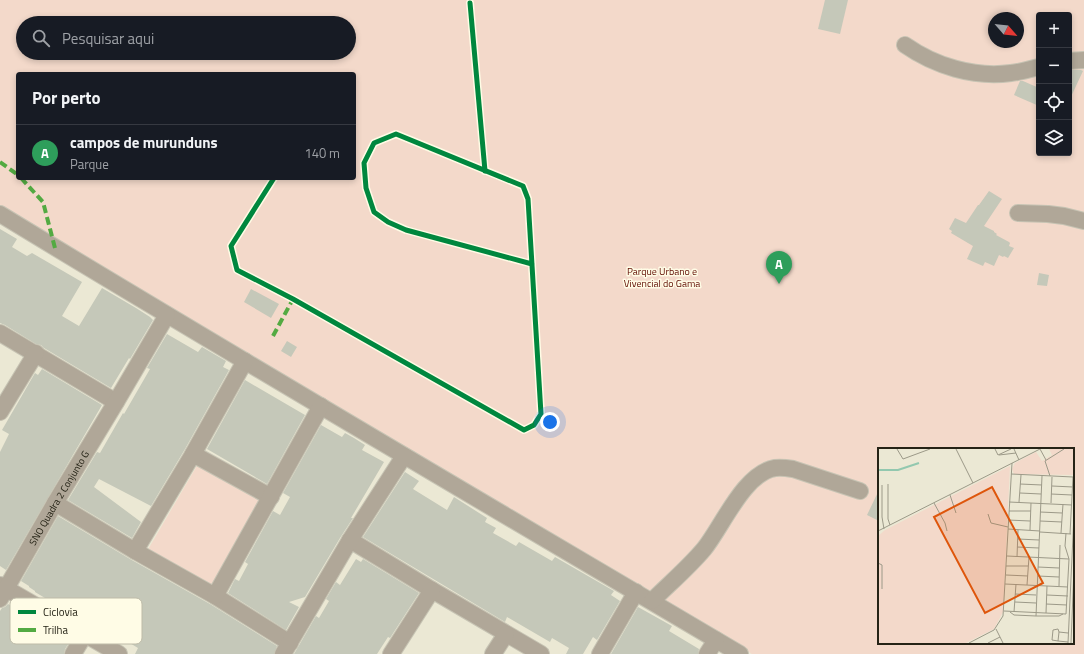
<!DOCTYPE html>
<html lang="pt">
<meta charset="utf-8">
<style>
:root{--surface:#171b24;--page:#20242c;--text:#f1f3f6;--muted:#9ea1a6;--line:#363941;--accent:#6a6858}
body{margin:0;font-family:"Titillium Web",sans-serif;background:var(--page);color:var(--text)}
.controls{position:absolute;right:12px;top:12px;display:grid;overflow:hidden;border-radius:4px;box-shadow:0 2px 6px #0003}
.controls button{width:36px;height:36px;display:grid;place-items:center;padding:0;border:0;border-bottom:1px solid var(--line);background:var(--surface);color:var(--text);font:20px sans-serif}
.compass{position:absolute;left:988px;top:12px;width:36px;height:36px;border-radius:50%;background:var(--surface);box-shadow:0 2px 6px #0003;rotate:118deg}
.you{position:absolute;left:550px;top:422px;width:14px;height:14px;margin:-10px;border:3px solid #fff;border-radius:50%;background:#1a73e8;box-shadow:0 0 0 6px #1a73e833}
.badge{display:grid;place-items:center;width:26px;height:26px;border-radius:50%;background:var(--accent);color:#fff;font-size:13px;font-weight:700}
.pin{position:absolute;translate:-50% -33px;filter:drop-shadow(0 1px 2px #0008)}
.pin::after{content:'';position:absolute;top:21px;width:14px;height:12px;background:inherit;clip-path:polygon(0 0,100% 0,50% 100%)}
.list{margin:0;padding:0;list-style:none}
h2{display:flex;justify-content:space-between;align-items:center;height:52px;margin:0;padding:0 16px;font-size:17px}
h2 small{font-size:13px;font-weight:400;color:var(--muted)}
.list li{display:grid;grid-template-columns:26px 1fr auto;gap:12px;align-items:center;box-sizing:border-box;height:56px;padding:0 16px;border-top:1px solid var(--line)}
.list b{display:block;font-size:15px;white-space:nowrap}
.list p{margin:0;font-size:13px;white-space:nowrap;color:var(--muted)}
.list em{font-size:13px;font-style:normal;color:var(--muted)}
.icon{flex:none;width:22px;height:22px;fill:none;stroke:currentColor;stroke-width:2;stroke-linecap:round;stroke-linejoin:round}
.map{position:relative;flex:none;width:1084px;height:654px;overflow:hidden}
.search{position:absolute;background:var(--surface);box-shadow:0 2px 6px #0003;left:16px;top:16px;width:340px;height:44px;display:flex;align-items:center;gap:10px;box-sizing:border-box;padding:0 14px;border-radius:22px;color:var(--muted);font-size:15px}
.panel{position:absolute;background:var(--surface);box-shadow:0 2px 6px #0003;left:16px;top:72px;width:340px;height:108px;border-radius:4px}
.map>svg:first-child{display:block}
.green{fill:#f3d9ca;fill-rule:evenodd}
.building{fill:#c5c8b9}
.lines{fill:none;stroke-linecap:round;stroke-linejoin:round}
.minor-casing{stroke:#c6c3b3;stroke-width:18}
.minor{stroke:#b0a798;stroke-width:16}
.quiet{stroke:#53aa42;stroke-width:4;stroke-dasharray:8 4;stroke-linecap:butt}
.cycleway-casing{stroke:#fffce6;stroke-width:8}
.cycleway{stroke:#00873e;stroke-width:5}
.labels{text-anchor:middle;dominant-baseline:central;stroke-width:3;stroke-linejoin:round;paint-order:stroke}
.park-label{font-size:10px;fill:#5f0b00;stroke:#fffce6}
.street-label{font-size:10px;fill:#252316;stroke:#fffce6}
.inset-river{fill:none;stroke:#92c8af;stroke-width:2}
.inset-road{fill:none;stroke:#9c9988;stroke-width:1}
.view{fill:#de560c;fill-opacity:0.15;stroke:#de560c;stroke-width:2}
.inset-edge{fill:none;stroke:#252316;stroke-width:2}
.key{fill:#fffce6;stroke:#bebba8;stroke-width:1}
.key-label{font-size:11px;fill:#252316}
</style>
<div class="map">
<svg width="1084" height="654" viewBox="0 0 1084 654">
<rect width="100%" height="100%" fill="#ebe8d4"/>
<!-- green -->
<g class="green">
<path d="M0 0H1084V654H752L0 207ZM1039 15H1069V153H1039ZM994 18H1018V42H994ZM23 23H349V53H23ZM18 74H354V178H18ZM879 449H1073V643H879Z"/>
<polygon points="198,464 265,502 215,590 146,553"/>
</g>
<!-- building -->
<g class="building">
<polygon points="825,0 848,0 840,34 818,29"/>
<polygon points="1069,70 1081,70 1083,71 1069,101"/>
<polygon points="1020,81 1023,81 1039,88 1039,106 1014,95"/>
<polygon points="989,191 1002,199 984,226 994,231 994,232 997,234 996,235 1009,242 1010,243 1009,246 1014,248 1008,258 1004,256 1003,257 999,255 994,266 985,262 983,266 967,259 973,246 951,233 952,231 949,229 955,218 966,223 978,205 979,205"/>
<polygon points="0,229 17,239 12,247 27,256 32,253 82,282 62,316 79,326 102,288 136,308 150,317 153,320 130,359 129,358 111,388 44,348 41,345 36,344 5,325 0,323"/>
<polygon points="1039,273 1049,275 1047,286 1037,285"/>
<polygon points="251,289 279,304 271,318 244,302"/>
<polygon points="167,334 198,352 202,347 226,361 223,367 229,370 185,449 151,506 99,479 94,487 141,522 132,538 68,500 97,452 100,453 123,413 124,414 150,369 147,368"/>
<polygon points="287,341 297,347 291,357 281,351"/>
<polygon points="42,369 102,405 6,570 0,566 0,452 9,434 2,430 35,373 38,375"/>
<polygon points="245,380 305,415 267,484 207,449"/>
<polygon points="321,425 342,437 345,433 354,438 365,445 362,450 384,462 351,518 353,518 340,538 305,597 289,602 299,607 286,630 228,593 235,579 239,581 248,564 245,562 273,511 280,515 290,497 283,493"/>
<polygon points="405,472 419,481 413,489 447,510 454,497 487,518 485,522 496,528 493,533 516,546 519,542 552,561 555,557 614,591 611,595 620,601 597,640 593,637 583,654 566,654 569,648 552,638 550,642 507,617 505,622 363,537"/>
<polygon points="879,490 879,521 867,515"/>
<polygon points="58,516 130,559 210,604 277,646 274,654 135,654 138,648 105,628 108,623 91,613 86,622 83,621 82,622 49,602 50,601 35,592 35,591 29,587 29,586 21,581"/>
<polygon points="356,559 361,562 363,559 419,593 390,638 388,637 377,654 294,654 316,616 319,618 329,601 326,599 336,582 340,585"/>
<polygon points="8,604 38,622 40,619 72,638 65,649 64,654 0,654 0,611 2,608 5,607"/>
<polygon points="638,607 672,626 669,631 699,649 698,654 611,654"/>
</g>
<g class="lines">
<!-- minor casing -->
<g class="minor-casing">
<g id="minor">
<path d="M905 45C935 66 974 78 1011 73 1021 72 1030 69 1039 67"/>
<polyline points="1069,61 1084,60"/>
<polyline points="1018,213 1048,214 1064,216 1084,221"/>
<path d="M0 214C245 363 493 508 740 654"/>
<polyline points="0,333 116,402"/>
<polyline points="0,412 36,353"/>
<polyline points="193,454 271,497"/>
<polyline points="55,503 135,551 215,596 290,643"/>
<polyline points="350,540 432,590 541,654"/>
<polyline points="135,551 193,454 245,361"/>
<polyline points="0,585 119,654"/>
<polyline points="215,596 321,406"/>
<path id="s1" d="M0 599 55 503 116 402 167 315"/>
<path d="M652 601C669 584 688 568 704 549 722 527 744 473 775 468 781 467 787 468 793 469L860 491"/>
<polyline points="73,654 85,634"/>
<polyline points="283,654 350,540 404,456"/>
<polyline points="391,654 432,590"/>
<polyline points="493,654 506,634"/>
<polyline points="600,654 636,592"/>
<polyline points="707,654 716,640"/>
</g>
</g>
<!-- minor -->
<use href="#minor" class="minor"/>
<!-- quiet -->
<g class="quiet">
<polyline points="0,162 18,175"/>
<polyline points="21,178 43,202 55,248"/>
<polyline points="273,336 293,299"/>
</g>
<!-- cycleway casing -->
<g class="cycleway-casing">
<g id="cycleway">
<polyline points="470,3 485,171"/>
<polyline points="274,178 231,246 237,270 293,299 524,430 534,425 541,414 528,199 523,186 396,134 374,143 364,163 366,188 374,212 388,222 406,230 532,264"/>
</g>
</g>
<!-- cycleway -->
<use href="#cycleway" class="cycleway"/>
</g>
<g class="labels">
<!-- park labels -->
<g class="park-label">
<text x="662" y="271">Parque Urbano e<tspan x="662" dy="12">Vivencial do Gama</tspan></text>
</g>
<!-- street labels -->
<g class="street-label">
<text stroke="none"><textPath href="#s1" startOffset="117">SNO Quadra 2 Conjunto G</textPath></text>
</g>
</g>
<!-- overview -->
<g transform="translate(878 448)">
<rect width="196" height="196" fill="#ebe8d4"/>
<path d="M171 1H196V27L136 26 134 21 137 15 158 4 164 13 174 7ZM132 18 125 164 116 181 88 195H0V88L7 82Z" fill="#f3d9ca"/>
<path class="inset-river" d="M0 22H20L41 15"/>
<path class="inset-road" d="M19 1 25 11 52 1M78 1 95 35M117 1 120 7 133 1M136 1 141 12M162 1 168 12M121 7 138 5M133 26 195 29 192 86M172 28 167 13 186 1M10 36V71L12 77M142 36 164 37M4 37V69L6 81M174 38 195 39M142 45 163 46M173 46 194 47M72 47 78 65M131 54 194 57M141 54 143 27M56 55 67 75 69 83M173 55 174 29M131 63H153M162 64 184 65M110 66 113 75 130 79M130 72 152 73M162 73 184 74M130 81 162 83M152 82 153 55M0 83 162 1M162 84 193 86M183 85 185 56M140 91 161 92M139 99 161 100M129 108 191 111M139 109 140 82M0 115 4 117V141M128 118H150M160 119 181 120M128 127 150 128M160 128 181 129M127 136 190 139M149 137 151 109M181 138 182 97M137 146 158 147M169 147 190 148M137 154 158 155M168 156 189 157M126 163 188 166 191 111 187 98 188 85M132 164 136 167 158 168H181L185 166M136 164 138 136M168 165 169 138M158 168 164 28M118 181 125 195M180 193 174 192 175 182 180 181 181 184M190 194 180 193 181 184 190 185M91 195 116 182 125 168 134 15M110 195 122 189M190 195 196 66M193 195 196 120"/>
<path class="view" d="M114 39 165 135 107 165 56 69Z"/>
<rect width="196" height="196" class="inset-edge"/>
</g>
<!-- legend -->
<rect x="10" y="598" width="132" height="46" rx="6" class="key"/>
<rect x="18" y="610" width="18" height="4" fill="#00873e"/>
<rect x="18" y="628" width="18" height="4" fill="#53aa42"/>
<g class="key-label">
<text x="43" y="616">Ciclovia</text>
<text x="43" y="634">Trilha</text>
</g>
</svg>
<div class="controls">
<button>+</button>
<button>−</button>
<button><svg class="icon" aria-label="locate" viewBox="0 0 24 24"><circle cx="12" cy="12" r="6"/><path d="M12 2v4M12 18v4M2 12h4M18 12h4"/></svg></button>
<button><svg class="icon" aria-label="layers" viewBox="0 0 24 24"><path d="M12 4l9 5-9 5-9-5zM3 14l9 5 9-5"/></svg></button>
</div>
<svg class="compass" viewBox="-18 -18 36 36"><path d="M0-13l5 13h-10z" fill="#e53935"/><path d="M0 13l5-13h-10z" fill="#9ea1a6"/></svg>
<div class="you"></div>
<div class="pin badge" style="left:779px;top:284px;background:#2e9e5b">A</div>
<div class="search"><svg class="icon" aria-label="search" viewBox="0 0 24 24"><circle cx="10" cy="10" r="6"/><path d="M15 15l6 6"/></svg>Pesquisar aqui</div>
<section class="panel">
<h2>Por perto<small></small></h2>
<ul class="list">
<li><span class="badge" style="background:#2e9e5b">A</span><div><b>campos de murunduns</b><p>Parque</p></div><em>140 m</em></li>
</ul>
</section>
</div>
